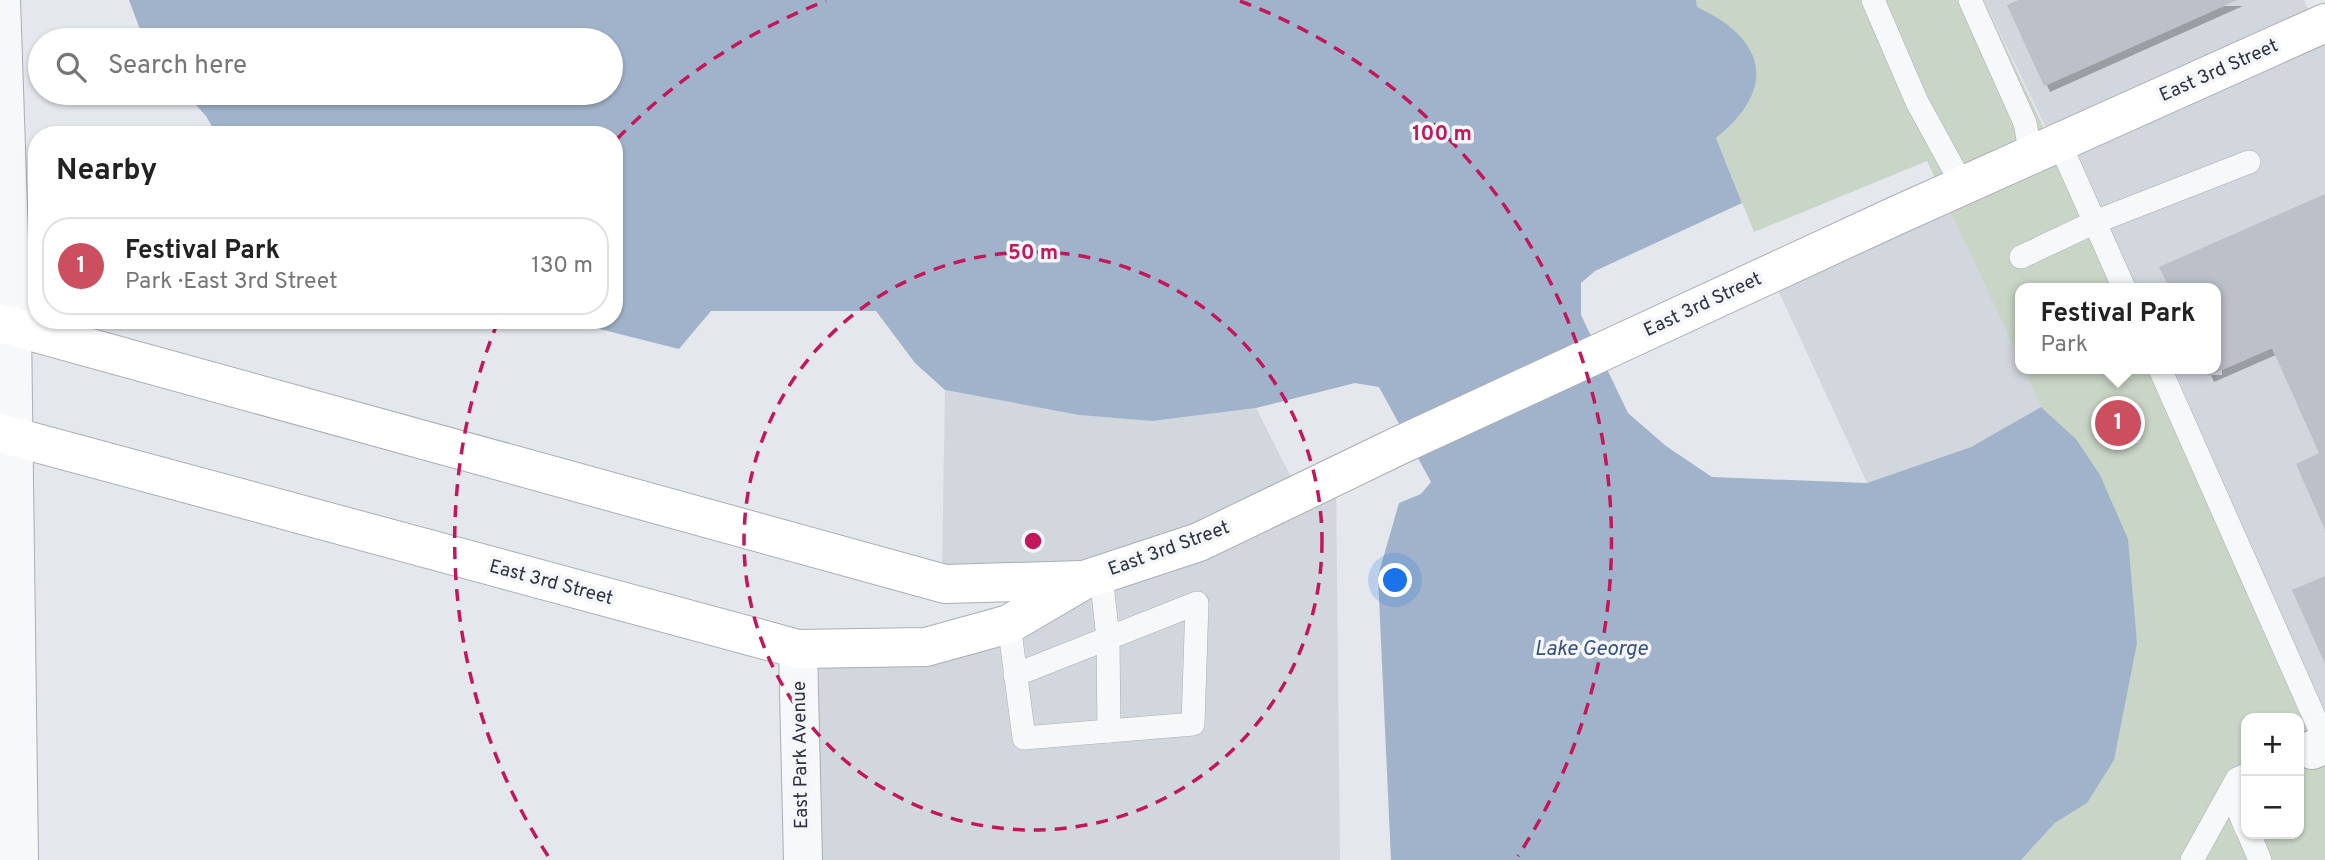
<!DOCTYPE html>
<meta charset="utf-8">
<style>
:root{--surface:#fff;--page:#f2f2f2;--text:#222;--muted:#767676;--line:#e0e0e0;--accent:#cb4f5e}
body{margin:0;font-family:Overpass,sans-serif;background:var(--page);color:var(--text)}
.controls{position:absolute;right:21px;bottom:21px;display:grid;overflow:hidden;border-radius:14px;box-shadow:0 2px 5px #0004}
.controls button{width:63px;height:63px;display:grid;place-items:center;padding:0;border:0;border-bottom:2px solid var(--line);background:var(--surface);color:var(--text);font:35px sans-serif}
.you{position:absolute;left:1396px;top:581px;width:24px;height:24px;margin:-18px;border:5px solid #fff;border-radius:50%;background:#1a73e8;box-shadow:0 0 0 10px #1a73e833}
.badge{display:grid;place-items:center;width:46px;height:46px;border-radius:50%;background:var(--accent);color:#fff;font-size:23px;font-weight:700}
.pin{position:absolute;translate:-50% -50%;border:4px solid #fff;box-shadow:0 2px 7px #0006}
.popup{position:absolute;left:2015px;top:283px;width:206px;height:91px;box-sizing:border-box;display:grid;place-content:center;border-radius:14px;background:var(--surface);filter:drop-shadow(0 2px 5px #0005);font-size:23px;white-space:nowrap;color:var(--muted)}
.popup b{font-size:26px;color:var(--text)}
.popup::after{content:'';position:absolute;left:50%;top:100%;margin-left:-14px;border:14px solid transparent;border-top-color:var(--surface)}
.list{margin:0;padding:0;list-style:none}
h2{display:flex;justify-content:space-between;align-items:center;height:91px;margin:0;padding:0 28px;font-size:30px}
h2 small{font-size:23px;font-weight:400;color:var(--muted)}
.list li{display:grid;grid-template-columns:46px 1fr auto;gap:21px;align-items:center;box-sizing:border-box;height:98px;margin:0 14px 14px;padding:0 14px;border:2px solid var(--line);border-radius:28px}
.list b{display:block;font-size:26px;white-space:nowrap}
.list p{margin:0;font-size:23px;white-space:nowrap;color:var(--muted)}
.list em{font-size:23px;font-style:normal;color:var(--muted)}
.icon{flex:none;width:38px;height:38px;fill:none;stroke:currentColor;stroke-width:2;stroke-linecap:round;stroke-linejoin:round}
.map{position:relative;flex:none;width:2325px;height:860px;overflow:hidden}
.search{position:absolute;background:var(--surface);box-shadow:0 2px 5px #0004;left:28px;top:28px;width:595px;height:77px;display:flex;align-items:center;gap:18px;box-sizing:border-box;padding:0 24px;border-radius:38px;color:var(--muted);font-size:26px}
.panel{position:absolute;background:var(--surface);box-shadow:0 2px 5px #0004;left:28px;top:126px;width:595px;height:203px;border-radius:28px}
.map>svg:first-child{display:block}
.built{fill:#d2d6dd}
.green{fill:#c9d5c6;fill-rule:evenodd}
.water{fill:#a1b3ca}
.building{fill:#bcc0c9;filter:url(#shadow)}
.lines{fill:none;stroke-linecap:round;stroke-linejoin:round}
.lane-casing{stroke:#a9aeb6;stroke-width:24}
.street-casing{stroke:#a9aeb6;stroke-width:40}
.secondary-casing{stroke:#a9aeb6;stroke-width:40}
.lane{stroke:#f7f8fa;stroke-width:23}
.street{stroke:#f7f8fa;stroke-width:38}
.secondary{stroke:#fff;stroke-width:38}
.ring{fill:none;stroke:#c2185b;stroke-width:3.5;stroke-dasharray:12 9}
.labels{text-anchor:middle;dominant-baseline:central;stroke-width:7;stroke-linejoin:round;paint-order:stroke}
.street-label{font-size:19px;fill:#2c3444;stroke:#f4f6f9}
.water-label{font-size:21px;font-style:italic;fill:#375177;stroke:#f4f6f9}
.centre{fill:#c2185b;stroke:#f4f6f9;stroke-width:3.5}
.ring-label{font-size:21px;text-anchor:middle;font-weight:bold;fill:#c2185b;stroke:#f4f6f9;stroke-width:7;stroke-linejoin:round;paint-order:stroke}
</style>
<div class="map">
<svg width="2325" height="860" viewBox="0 0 2325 860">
<defs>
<filter id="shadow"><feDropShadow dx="6" dy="6" stdDeviation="0" flood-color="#0004"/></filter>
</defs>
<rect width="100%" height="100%" fill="#e4e7ec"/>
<!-- built -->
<g class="built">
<polygon points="1984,0 2304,0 2313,22 2052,140"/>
<polygon points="2319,34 2325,48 2325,753 2154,369 2216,369 2216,288 2118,288 2058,152"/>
<polygon points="1947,199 2020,360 2020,369 2024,369 2041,407 1971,447 1867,483 1772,277"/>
<polygon points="945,390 1079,415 1152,421 1256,408 1297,489 1083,574 942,577"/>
<polygon points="1336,484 1340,860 810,860 808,655 921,654"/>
</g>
<!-- green -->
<g class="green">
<path d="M1660 0H1984C2028 97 2075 191 2118 288H2020V360L1927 161 1754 232Z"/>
<path d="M2024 369H2154L2325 753V860H2021L2055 823 2087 803 2137 643 2131 594 2076 439 2041 407ZM2246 718H2299V834H2246Z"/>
</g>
<!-- water -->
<path class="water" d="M129 0H1696L1697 7C1766 39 1778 88 1716 138L1742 203 1595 271 1581 283V315L1628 413 1666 446 1712 477 1867 483 1971 447 2041 407 2076 439 2100 475 2128 539 2137 643 2114 760 2087 803 2055 823 2021 860H1391L1378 576 1399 503 1421 494 1431 482 1379 387 1355 383 1256 408 1152 421 1079 415 945 390 915 363 876 311H711L679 349 564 320H614V135H217L206 116 185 93H611V40H144Z"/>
<!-- building -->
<g class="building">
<polygon points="2019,0 2237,0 2044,86 2007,5"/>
<polygon points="47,93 94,93 94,98 47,97"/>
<polygon points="2325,194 2325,530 2296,464 2319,453 2272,348 2208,376 2205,369 2216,369 2216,288 2169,288 2159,267"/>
<polygon points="2325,576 2325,664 2292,590"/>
</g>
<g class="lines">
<!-- lane casing -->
<g class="lane-casing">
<g id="lane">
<polyline points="1873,0 1917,102 1963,186"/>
<polyline points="1970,0 2025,123 2031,155"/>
<polyline points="2059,142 2124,288"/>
<polyline points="2021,257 2095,222 2249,162"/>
<polyline points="2160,369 2325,741"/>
<polyline points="1101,575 1108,638 1109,731"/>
<polyline points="1009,624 1024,738 1193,724 1197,603 1015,675"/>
<polyline points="2231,792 2246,828"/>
<polyline points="2249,834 2260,860"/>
<polyline points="2192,860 2237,779 2246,775"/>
</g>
</g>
<!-- street casing -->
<g class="street-casing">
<g id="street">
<polyline points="1,0 12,327 19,860"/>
<polyline points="798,649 803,860"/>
<polyline points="2312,750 2325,744"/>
</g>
</g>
<!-- secondary casing -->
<g class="secondary-casing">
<g id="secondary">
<polyline points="0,323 945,584 1082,580"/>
<polyline points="0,433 798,649 926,647 1009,624 1084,580 1199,542 1398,446 1893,217 2325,23"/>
</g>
</g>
<!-- lane -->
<use href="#lane" class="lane"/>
<!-- street -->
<use href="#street" class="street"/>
<!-- secondary -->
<use href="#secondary" class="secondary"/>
</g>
<!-- distance rings -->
<g class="ring">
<circle cx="1033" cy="541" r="289"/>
<path d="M548 856A578 578 0 0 1 497 324M617 139A578 578 0 0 1 826 1M1240 1A578 578 0 0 1 1518 856"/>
</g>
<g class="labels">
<!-- street labels -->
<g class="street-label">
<text transform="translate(2219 71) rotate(-24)">East 3rd Street</text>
<text transform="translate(1703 305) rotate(-25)">East 3rd Street</text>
<text transform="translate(1169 549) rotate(-20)">East 3rd Street</text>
<text transform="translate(551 583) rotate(15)">East 3rd Street</text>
<text transform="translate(801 755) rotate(-91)">East Park Avenue</text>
</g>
<!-- water labels -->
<g class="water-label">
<text x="1591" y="649">Lake George</text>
</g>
</g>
<circle cx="1033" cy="541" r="10" class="centre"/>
<g class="ring-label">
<text x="1442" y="140">100 m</text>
<text x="1033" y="259">50 m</text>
</g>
</svg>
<div class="controls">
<button>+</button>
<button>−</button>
</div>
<div class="you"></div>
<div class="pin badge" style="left:2118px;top:423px">1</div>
<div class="popup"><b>Festival Park</b>Park</div>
<div class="search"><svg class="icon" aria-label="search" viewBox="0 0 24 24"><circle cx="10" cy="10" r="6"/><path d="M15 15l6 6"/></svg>Search here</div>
<section class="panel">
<h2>Nearby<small></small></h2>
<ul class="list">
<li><span class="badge">1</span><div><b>Festival Park</b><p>Park · East 3rd Street</p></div><em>130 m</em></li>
</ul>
</section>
</div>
